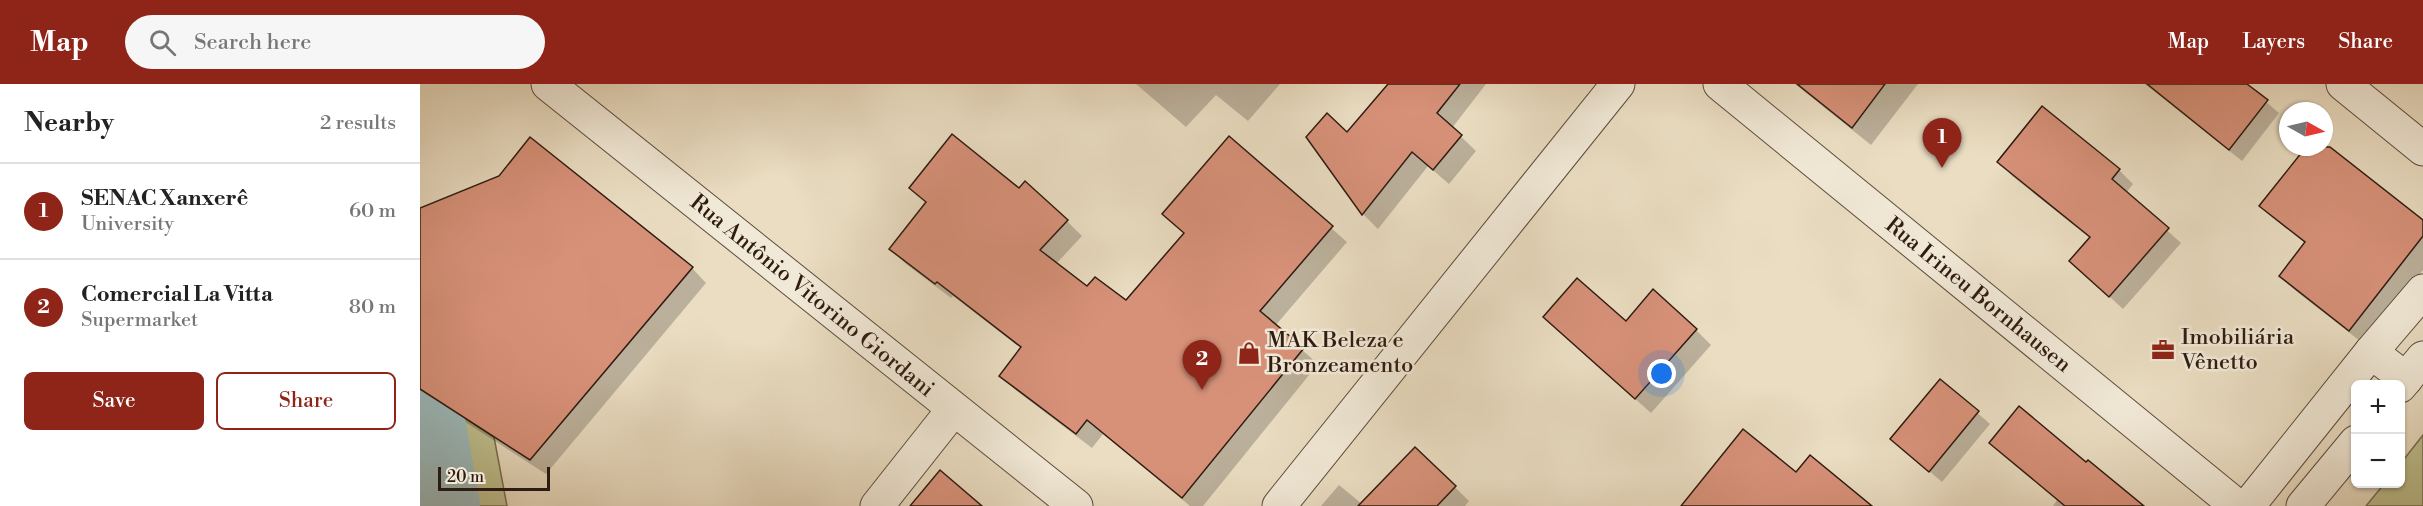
<!DOCTYPE html>
<meta charset="utf-8">
<style>
:root{--surface:#fff;--page:#f6f6f6;--text:#222;--muted:#767676;--line:#e0e0e0;--accent:#8f2418}
body{margin:0;font-family:"Libre Bodoni",serif;background:var(--page);color:var(--text)}
.controls{position:absolute;right:18px;bottom:18px;display:grid;overflow:hidden;border-radius:9px;box-shadow:0 2px 4px #0004}
.controls button{width:54px;height:54px;display:grid;place-items:center;padding:0;border:0;border-bottom:2px solid var(--line);background:var(--surface);color:var(--text);font:30px sans-serif}
.compass{position:absolute;left:1859px;top:18px;width:54px;height:54px;border-radius:50%;background:var(--surface);box-shadow:0 2px 4px #0004;rotate:98deg}
.scale{position:absolute;left:18px;bottom:15px;width:112px;box-sizing:border-box;padding-left:6px;border:3px solid #2e1b11;border-top:0;font-size:16px;line-height:21px;white-space:nowrap;color:#2e1b11;-webkit-text-stroke:4px #f1e9d7;paint-order:stroke}
.you{position:absolute;left:1242px;top:290px;width:21px;height:21px;margin:-15px;border:4px solid #fff;border-radius:50%;background:#1a73e8;box-shadow:0 0 0 9px #1a73e833}
.badge{display:grid;place-items:center;width:39px;height:39px;border-radius:50%;background:var(--accent);color:#fff;font-size:20px;font-weight:700}
.pin{position:absolute;translate:-50% -50px;filter:drop-shadow(0 2px 3px #0008)}
.pin::after{content:'';position:absolute;top:32px;width:21px;height:18px;background:inherit;clip-path:polygon(0 0,100% 0,50% 100%)}
.list{margin:0;padding:0;list-style:none}
h2{display:flex;justify-content:space-between;align-items:center;height:78px;margin:0;padding:0 24px;font-size:26px}
h2 small{font-size:20px;font-weight:400;color:var(--muted)}
.list li{display:grid;grid-template-columns:39px 1fr auto;gap:18px;align-items:center;box-sizing:border-box;height:96px;padding:0 24px;border-top:2px solid var(--line)}
.list b{display:block;font-size:22px;white-space:nowrap}
.list p{margin:0;font-size:20px;white-space:nowrap;color:var(--muted)}
.list em{font-size:20px;font-style:normal;color:var(--muted)}
.actions{display:flex;gap:12px;padding:18px 24px}
.actions a{flex:1;padding:14px 0;border:2px solid var(--accent);border-radius:9px;text-align:center;font-size:21px;color:var(--accent)}
.actions .main{background:var(--accent);color:#fff}
.icon{flex:none;width:33px;height:33px;fill:none;stroke:currentColor;stroke-width:2;stroke-linecap:round;stroke-linejoin:round}
.map{position:relative;flex:none;width:2003px;height:422px;overflow:hidden}
header{display:flex;align-items:center;gap:36px;box-sizing:border-box;height:84px;padding:0 30px;background:var(--accent);color:#fff}
header strong{font-size:28px}
nav{display:flex;gap:33px;margin-inline-start:auto;font-size:21px}
.search{width:420px;height:54px;background:var(--page);display:flex;align-items:center;gap:15px;box-sizing:border-box;padding:0 21px;border-radius:33px;color:var(--muted);font-size:22px}
main{display:flex}
aside{flex:1;background:var(--surface)}
.map>svg:first-child{display:block}
.green{fill:#bebf8e;stroke:#766d50;stroke-width:1.5}
.shadow{fill:#0003}
.lines{fill:none;stroke-linecap:round;stroke-linejoin:round}
.river{stroke:#9bbabd;stroke-width:68}
.building{fill:#d79179;stroke:#2e1b11;stroke-width:1.5}
.minor-casing{stroke:#5d4c3d;stroke-width:35}
.tertiary-casing{stroke:#5d4c3d;stroke-width:35}
.minor{stroke:#f1e9d7;stroke-width:33}
.tertiary{stroke:#f1e9d7;stroke-width:33}
.labels{text-anchor:middle;dominant-baseline:central;stroke-width:5;stroke-linejoin:round;paint-order:stroke}
.street-label{font-size:22px;fill:#2e1b11;stroke:#f1e9d7}
.poi-label{font-size:22px;fill:#2e1b11;stroke:#f1e9d7;text-anchor:start}
</style>
<header>
<strong>Map</strong>
<div class="search"><svg class="icon" aria-label="search" viewBox="0 0 24 24"><circle cx="10" cy="10" r="6"/><path d="M15 15l6 6"/></svg>Search here</div>
<nav><a>Map</a><a>Layers</a><a>Share</a></nav>
</header>
<main>
<aside>
<h2>Nearby<small>2 results</small></h2>
<ul class="list">
<li><span class="badge">1</span><div><b>SENAC Xanxerê</b><p>University</p></div><em>60 m</em></li>
<li><span class="badge">2</span><div><b>Comercial La Vitta</b><p>Supermarket</p></div><em>80 m</em></li>
</ul>
<div class="actions"><a class="main">Save</a><a>Share</a></div>
</aside>
<div class="map">
<svg width="2003" height="422" viewBox="0 0 2003 422">
<rect width="100%" height="100%" fill="#eaddc2"/>
<filter id="stains"><feTurbulence type="fractalNoise" baseFrequency=".00333" numOctaves="4"/><feColorMatrix values="0 0 0 0 .2 0 0 0 0 .09 0 0 0 0 .02 0 0 0 .5 -.17"/></filter>
<radialGradient id="worn" r=".72"><stop offset=".6" stop-color="#630" stop-opacity="0"/><stop offset="1" stop-color="#630" stop-opacity=".3"/></radialGradient>
<!-- green -->
<g class="green">
<polygon points="0,305 74,353 87,422 0,422"/>
<polygon points="2003,351 2003,422 1946,422 1964,400 1980,400 1981,379"/>
</g>
<!-- shadow -->
<g class="shadow">
<polygon points="716,0 860,0 828,37 796,11 766,43"/>
<polygon points="970,0 1066,0 1032,44 1056,67 1029,100 1008,82 958,145 943,130 888,53 927,51"/>
<polygon points="1375,0 1498,0 1451,61"/>
<polygon points="1725,0 1825,0 1859,29 1822,77"/>
<polygon points="1622,24 1699,86 1713,100 1706,109 1761,159 1703,225 1665,190 1671,155 1592,92 1579,78"/>
<polygon points="809,54 927,158 855,242 898,280 783,422 770,422 683,350 672,364 597,307 581,292 602,265 533,212 531,214 486,180 471,165 507,119 491,104 599,106 647,137 662,152 636,180 668,204 706,219 765,150 744,129"/>
<polygon points="1904,60 2003,138 2003,186 1945,261 1876,207 1861,192 1886,160 1841,122 1887,63 1904,63"/>
<polygon points="0,126 272,184 286,199 126,390 0,309"/>
<polygon points="1206,239 1276,246 1291,261 1231,329 1140,248"/>
<polygon points="1521,297 1570,340 1522,398 1472,355"/>
<polygon points="1571,359 1667,380 1722,422 1633,422 1637,416"/>
<polygon points="996,365 1049,417 1045,422 901,422 919,401 942,420"/>
</g>
<g class="lines">
<!-- river -->
<polyline class="river" points="10,332 26,422"/>
</g>
<!-- building -->
<g class="building">
<polygon points="968,0 1040,0 1017,29 1042,51 1013,86 992,68 942,131 886,53 907,29 927,48"/>
<polygon points="1377,0 1465,0 1432,44"/>
<polygon points="1727,0 1827,0 1848,16 1809,66"/>
<polygon points="1622,22 1700,85 1692,95 1749,144 1689,213 1649,177 1670,153 1577,78"/>
<polygon points="532,50 599,104 605,97 648,136 620,166 667,202 675,193 706,216 764,149 742,130 809,52 913,142 840,227 884,264 762,414 667,336 656,350 579,292 601,263 517,198 515,200 469,165 506,118 489,104"/>
<polygon points="110,53 273,183 110,376 0,305 0,124 79,92"/>
<polygon points="1886,63 1910,63 2003,136 2003,152 1929,247 1859,192 1885,158 1839,122"/>
<polygon points="1157,194 1206,237 1233,205 1277,245 1215,315 1123,233"/>
<polygon points="1520,295 1559,327 1509,388 1470,355"/>
<polygon points="1599,322 1666,378 1668,376 1724,422 1645,422 1569,359"/>
<polygon points="1323,345 1376,388 1390,371 1452,422 1261,422"/>
<polygon points="995,363 1036,402 1017,422 938,422"/>
<polygon points="520,386 562,422 490,422"/>
</g>
<g class="lines">
<!-- minor casing -->
<g class="minor-casing">
<g id="minor">
<polyline points="1923,0 2003,65"/>
<polyline points="457,422 533,326"/>
<polyline points="859,422 1198,0"/>
</g>
</g>
<!-- tertiary casing -->
<g class="tertiary-casing">
<g id="tertiary">
<polyline points="128,0 656,422"/>
<polyline points="1300,0 1817,422"/>
<polyline points="1951,268 1986,295"/>
<polyline points="1980,302 2003,274"/>
<polyline points="1828,422 1951,268 2003,207"/>
<polyline points="1883,422 1936,358"/>
</g>
</g>
<!-- minor -->
<use href="#minor" class="minor"/>
<!-- tertiary -->
<use href="#tertiary" class="tertiary"/>
</g>
<!-- icons -->
<defs>
<g id="office-bare" transform="scale(1.8)"><path d="M-6-3h4V-5.5h4V-3h4V5H-6ZM-1-4.5V-3h2v-1.5ZM-6 0V1H6V0Z" fill="#8f2418" stroke="#f1e9d7" stroke-width="2.5" paint-order="stroke"/></g>
<g id="shop-bare" transform="scale(1.8)"><path d="M-5-2.5h2.3a2.7 3.5 0 0 1 5.4 0H5L5.5 6h-11ZM-1.5-2.5h3a1.5 2.3 0 0 0-3 0Z" fill="#8f2418" stroke="#f1e9d7" stroke-width="2.5" paint-order="stroke"/></g>
</defs>
<g fill-rule="evenodd">
<use href="#office-bare" x="1743" y="266"/>
<use href="#shop-bare" x="829" y="269"/>
</g>
<g class="labels">
<!-- street labels -->
<g class="street-label">
<text transform="translate(1558 211) rotate(39)">Rua Irineu Bornhausen</text>
<text transform="translate(392 212) rotate(39)">Rua Antônio Vitorino Giordani</text>
</g>
<!-- poi labels -->
<g class="poi-label">
<text x="1761" y="253">Imobiliária<tspan x="1761" dy="25">Vênetto</tspan></text>
<text x="847" y="256">MAK Beleza e<tspan x="847" dy="25">Bronzeamento</tspan></text>
</g>
</g>
<rect width="100%" height="100%" filter="url(#stains)"/>
<rect width="100%" height="100%" fill="url(#worn)"/>
</svg>
<div class="controls">
<button>+</button>
<button>−</button>
</div>
<svg class="compass" viewBox="-18 -18 36 36"><path d="M0-13l5 13h-10z" fill="#e53935"/><path d="M0 13l5-13h-10z" fill="#767676"/></svg>
<div class="scale">20 m</div>
<div class="you"></div>
<div class="pin badge" style="left:1522px;top:84px">1</div>
<div class="pin badge" style="left:782px;top:306px">2</div>
</div>
</main>
